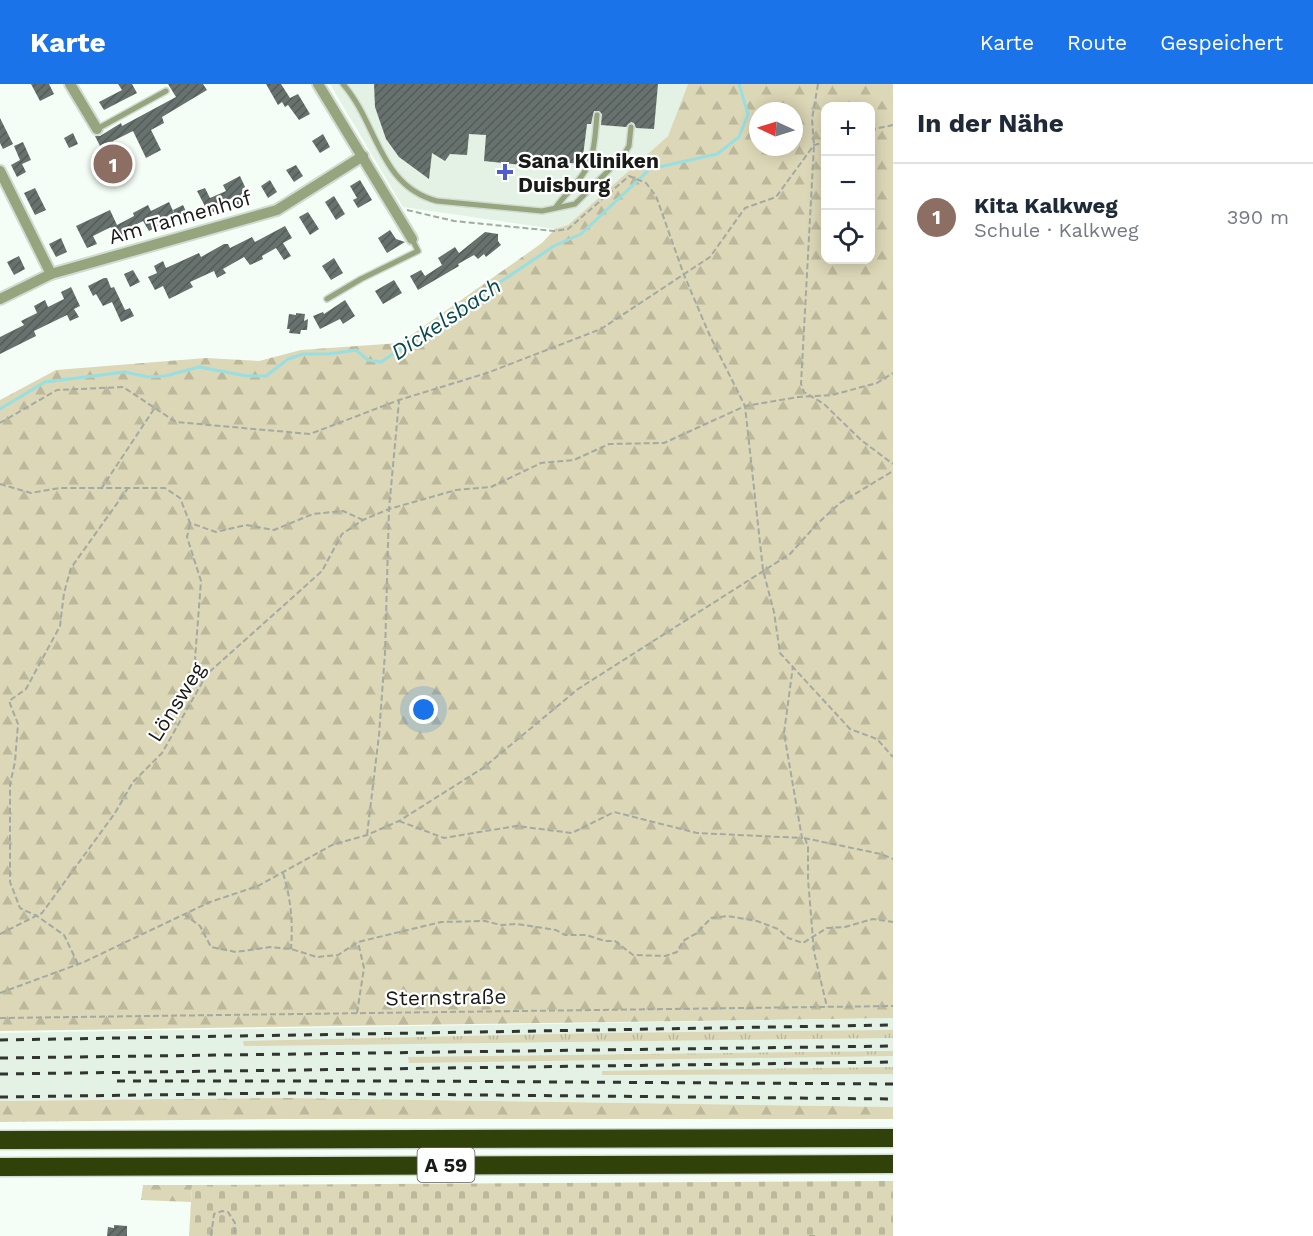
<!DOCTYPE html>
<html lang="de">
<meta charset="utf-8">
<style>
:root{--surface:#fff;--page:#f2f2f3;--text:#1f2937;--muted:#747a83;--line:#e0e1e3;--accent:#1a73e8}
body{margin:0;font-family:"Work Sans",sans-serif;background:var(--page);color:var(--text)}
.controls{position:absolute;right:18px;top:18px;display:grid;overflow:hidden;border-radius:12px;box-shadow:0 3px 15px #0003}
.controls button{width:54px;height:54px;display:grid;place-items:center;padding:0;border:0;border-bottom:2px solid var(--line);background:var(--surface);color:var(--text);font:30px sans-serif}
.compass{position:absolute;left:749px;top:18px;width:54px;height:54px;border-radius:50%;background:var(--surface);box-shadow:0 3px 15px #0003;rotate:274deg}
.you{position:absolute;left:424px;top:626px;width:21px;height:21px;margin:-15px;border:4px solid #fff;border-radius:50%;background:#1a73e8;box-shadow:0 0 0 9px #1a73e833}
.badge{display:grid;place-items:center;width:39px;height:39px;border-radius:50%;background:var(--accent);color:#fff;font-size:20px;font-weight:700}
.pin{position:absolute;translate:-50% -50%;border:3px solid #fff;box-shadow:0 2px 6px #0006}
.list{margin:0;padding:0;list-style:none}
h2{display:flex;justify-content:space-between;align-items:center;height:78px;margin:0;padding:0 24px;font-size:26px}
h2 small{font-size:20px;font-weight:400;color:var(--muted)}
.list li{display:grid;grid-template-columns:39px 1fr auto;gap:18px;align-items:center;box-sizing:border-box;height:108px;padding:0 24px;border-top:2px solid var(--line)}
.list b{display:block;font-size:22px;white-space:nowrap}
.list p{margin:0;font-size:20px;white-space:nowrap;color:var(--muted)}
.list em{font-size:20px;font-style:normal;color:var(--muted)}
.icon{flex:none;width:33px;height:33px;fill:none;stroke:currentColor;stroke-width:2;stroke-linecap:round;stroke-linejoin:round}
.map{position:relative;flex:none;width:893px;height:1152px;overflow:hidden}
header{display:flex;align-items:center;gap:36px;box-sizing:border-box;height:84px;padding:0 30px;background:var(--accent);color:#fff}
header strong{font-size:28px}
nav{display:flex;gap:33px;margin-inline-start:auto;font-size:21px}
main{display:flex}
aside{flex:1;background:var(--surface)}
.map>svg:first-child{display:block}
.built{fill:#e3f2e5}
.grass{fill:url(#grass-tufts)}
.forest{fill:url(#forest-firs);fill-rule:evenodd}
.cemetery{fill:url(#cemetery-stones)}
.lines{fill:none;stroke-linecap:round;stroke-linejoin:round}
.stream{stroke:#97dfe2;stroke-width:3}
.building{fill:url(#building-hatch)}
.lane-casing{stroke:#d2dad2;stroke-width:8}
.street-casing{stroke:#d2dad2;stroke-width:14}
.highway-casing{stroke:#d2dad2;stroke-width:21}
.path{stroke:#a3aaa3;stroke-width:2;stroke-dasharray:6 3;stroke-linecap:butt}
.lane{stroke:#96a57d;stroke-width:5}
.street{stroke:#96a57d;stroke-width:10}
.highway{stroke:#31410a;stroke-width:18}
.rail{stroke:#313431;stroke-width:3;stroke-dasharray:8 8;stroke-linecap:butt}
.poi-dot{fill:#4f5cd1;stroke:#fff;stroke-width:2}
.labels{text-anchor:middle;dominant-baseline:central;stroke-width:4.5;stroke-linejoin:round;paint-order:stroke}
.shield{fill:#fff;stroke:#5d5f5d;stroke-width:1.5}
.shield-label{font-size:20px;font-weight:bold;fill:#181b18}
.poi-label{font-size:21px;font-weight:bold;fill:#181b18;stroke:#fff;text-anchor:start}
.street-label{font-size:21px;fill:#181b18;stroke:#fff}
.water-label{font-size:22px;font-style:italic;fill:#074b4d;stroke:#fff}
</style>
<header>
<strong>Karte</strong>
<nav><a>Karte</a><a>Route</a><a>Gespeichert</a></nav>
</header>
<main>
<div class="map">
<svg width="893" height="1152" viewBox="0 0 893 1152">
<defs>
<pattern id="grass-tufts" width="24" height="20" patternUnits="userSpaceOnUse" patternTransform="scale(1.5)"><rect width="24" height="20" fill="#dcd7b6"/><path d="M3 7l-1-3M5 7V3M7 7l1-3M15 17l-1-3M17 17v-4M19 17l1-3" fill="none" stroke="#bcb89c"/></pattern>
<pattern id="forest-firs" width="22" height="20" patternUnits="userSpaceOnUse" patternTransform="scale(1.5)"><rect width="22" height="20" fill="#dcd7b6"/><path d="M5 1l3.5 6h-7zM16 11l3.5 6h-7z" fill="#bcb89c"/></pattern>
<pattern id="cemetery-stones" width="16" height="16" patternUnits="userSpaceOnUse" patternTransform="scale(1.5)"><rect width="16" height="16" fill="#dcd7b6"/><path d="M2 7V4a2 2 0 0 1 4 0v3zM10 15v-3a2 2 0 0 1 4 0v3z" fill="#bcb89c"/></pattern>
<pattern id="building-hatch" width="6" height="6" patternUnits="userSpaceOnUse" patternTransform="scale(1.5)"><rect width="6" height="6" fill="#67716e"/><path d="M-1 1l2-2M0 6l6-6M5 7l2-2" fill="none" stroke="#545c59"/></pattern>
</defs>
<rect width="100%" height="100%" fill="#f5fef6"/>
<!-- built -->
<g class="built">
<polygon points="330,0 688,0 668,52 568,141 555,145 403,123"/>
<polygon points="893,934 893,1023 285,1014 0,1017 0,949"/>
</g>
<!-- grass -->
<g class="grass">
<polygon points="893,946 893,954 244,962 243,957 603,949"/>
<polygon points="893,967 893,972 409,979 408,973"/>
<polygon points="893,983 893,990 602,991 602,987"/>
</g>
<!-- forest -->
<g class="forest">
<path d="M688 0H893V934L0 947V316L56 286 206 274 259 277 301 266 400 259 542 159 555 145 568 141 668 52ZM870 22V176H826V22ZM758 27H794V63H758Z"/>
<polygon points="285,1014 893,1023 893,1035 286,1035 0,1038 0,1017"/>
<polygon points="143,1101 192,1101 191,1118 141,1116"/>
</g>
<!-- cemetery -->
<polygon class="cemetery" points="893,1097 893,1152 189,1152 192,1101"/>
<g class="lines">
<!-- stream -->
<polyline class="stream" points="0,325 45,298 125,288 148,293 165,292 199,283 247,292 266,292 288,275 303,270 329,270 356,266 368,276 381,278 554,162 581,150 650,85 717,70 739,53 748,30 739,0"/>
</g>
<!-- building -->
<g class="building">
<polygon points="31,0 49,0 54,10 40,17"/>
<polygon points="118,0 132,0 137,9 104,26 99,18 122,6"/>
<polygon points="168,0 203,0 207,6 162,33 164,39 151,46 161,66 146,74 133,47 113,57 128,87 110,96 98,73 104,70 95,52 100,52 121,39 122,42 176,13"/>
<polygon points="266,0 281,0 290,14 298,10 310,30 299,36 288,21 285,23 282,18 278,21"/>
<polygon points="374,0 658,0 654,45 636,44 634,39 631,38 626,43 601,41 602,30 599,27 594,27 591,40 587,40 582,80 558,78 558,85 484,77 486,51 469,50 467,71 450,70 445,77 432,69 429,95 399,73 386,55 375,23"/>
<polygon points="0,34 13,60 3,65 0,59"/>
<polygon points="73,49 78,60 69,64 64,54"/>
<polygon points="323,50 330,63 320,69 312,57"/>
<polygon points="23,58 31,76 22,80 26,88 17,93 11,81 20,76 14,62"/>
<polygon points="296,81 303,92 294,98 286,86"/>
<polygon points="240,92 245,103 242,105 248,117 238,122 234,113 217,122 218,126 209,130 197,107 205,104 210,114 226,107 223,101"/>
<polygon points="270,96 277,108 268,114 261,102"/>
<polygon points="360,96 372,116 358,124 353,116 357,114 350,102"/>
<polygon points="35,104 46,126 35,131 24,109"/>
<polygon points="334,112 345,130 336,136 325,118"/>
<polygon points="169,118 174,129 156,138 158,142 149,147 143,137 125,146 127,151 117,156 111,143 113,142 93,152 97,160 87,164 76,142 110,126 117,141 134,132 133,129 148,121 151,127"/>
<polygon points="183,121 189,134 179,139 173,126"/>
<polygon points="308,128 319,145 310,151 299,133"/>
<polygon points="285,142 292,154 283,159 291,172 284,176 276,164 262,172 263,175 250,181 244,173 223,185 226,189 217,194 214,187 190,198 193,203 169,215 163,202 155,206 148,193 157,189 154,182 163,177 166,184 199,169 201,173 224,160 228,160 230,164 252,153 255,158"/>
<polygon points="390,146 396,155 405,158 387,169 378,154"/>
<polygon points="485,148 498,150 498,157 501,161 486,173 484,170 478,175 474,171 458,180 459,182 418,206 410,192 421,186 425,192 442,181 438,174 455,163 459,169"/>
<polygon points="61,154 67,168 56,173 49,160"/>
<polygon points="19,172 25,185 14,191 7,178"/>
<polygon points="334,174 343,189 331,196 322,182"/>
<polygon points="133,186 140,198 130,203 124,190"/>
<polygon points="104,194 107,194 111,204 114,203 125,226 130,224 134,232 121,238 112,218 103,222 96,210 93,212 88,202"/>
<polygon points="394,196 402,209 383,220 375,207"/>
<polygon points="71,203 80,222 74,225 79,233 70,237 67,231 34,247 36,252 0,270 0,253 24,241 21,237 37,229 34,222 45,216 48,223 64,215 61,208"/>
<polygon points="345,216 355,232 343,240 340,235 320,245 313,232 323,228 324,230"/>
<polygon points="296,229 305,230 304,237 308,235 307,246 301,246 300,250 289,249 290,245 287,245 289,230 296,231"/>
<polygon points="114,1141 127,1142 127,1152 107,1152 108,1143 114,1144"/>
</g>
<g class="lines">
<!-- lane casing -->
<g class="lane-casing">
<g id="lane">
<path d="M343 0C378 40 379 102 437 117L542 127 575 120 623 72 629 62 631 43"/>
<polyline points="97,45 166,7"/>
<path d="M556 123C564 112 575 102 583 90 595 74 595 51 597 31"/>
<polyline points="327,215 361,195 418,167 412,155"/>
</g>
</g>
<!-- street casing -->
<g class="street-casing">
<g id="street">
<polyline points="70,0 97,45"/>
<polyline points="318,0 412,155"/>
<polyline points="0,87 51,190"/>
<polyline points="0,215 51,190 277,126 363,72"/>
</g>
</g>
<!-- highway casing -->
<g class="highway-casing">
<g id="highway">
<polyline points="0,1056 893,1054"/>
<polyline points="0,1083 893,1080"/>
</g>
</g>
<!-- path -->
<g class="path">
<polyline points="818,0 812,35 814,61 801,300 804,308 824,320 861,356 893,380"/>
<polyline points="870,46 893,41"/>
<polyline points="407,126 454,137 554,147 568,145 629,92 646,99 656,112 684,191 710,252 745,322 763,486 774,528 780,569 850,645 877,655 893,673"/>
<polyline points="0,339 57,306 123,303 176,338 310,350 399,316 487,289 601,245 710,173 745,124 776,113 814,61 826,58"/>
<polyline points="0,400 31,409 60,404 165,404 180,414 190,439 216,448 246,441 274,446 313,430 343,427 363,436"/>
<polyline points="101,405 154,325"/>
<polyline points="190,440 187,453 201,497 195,575 207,590"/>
<polyline points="399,737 444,754 516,742 572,749 614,728 697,749 802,754 784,649 793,582"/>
<polyline points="367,751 379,651 385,569 389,425 399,317"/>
<polyline points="804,754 881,770 893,775"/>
<polyline points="805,754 808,763 808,795 814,868 827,923"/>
<path d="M283 789C291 815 293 838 291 865"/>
<polyline points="184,830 200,842 211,863 236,868 270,863 291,865 317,873 338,871 358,858 441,838 485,837 501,841 517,840 556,846 565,851 586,851 605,857 615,857 633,871 665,872 677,868 683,857 697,849 711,834 727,832 757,837 778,845 788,854 803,859 827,844 845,843 873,835 893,838"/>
<polyline points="0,850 42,829 115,729 133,698 162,669 207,590 322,487 342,450 363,436 389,425 456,406 491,403 541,379 574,376 609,360 664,359 745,322 798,313 832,311 877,299 893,289"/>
<polyline points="78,880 64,851 37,832 20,824 10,798 10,701 15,678 18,640 9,617 26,605 60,542 64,509 71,484 128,404"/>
<polyline points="0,909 84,878 210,818 258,802 332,761 367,751 399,737 483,684 578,605 790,470 817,440 840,419 893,387"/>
<polyline points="357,929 364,884 358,858"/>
<polyline points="0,934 893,922"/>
<polyline points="211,1152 214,1130 222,1127 228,1128 235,1139 234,1152"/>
<polyline points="809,1152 815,1152"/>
</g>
<!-- lane -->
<use href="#lane" class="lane"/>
<!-- street -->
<use href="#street" class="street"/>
<!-- highway -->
<use href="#highway" class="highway"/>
<!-- rail -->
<g class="rail">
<polyline points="0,956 893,941"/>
<polyline points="0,974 893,962"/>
<polyline points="0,990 893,978"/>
<polyline points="117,997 404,997 893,1000"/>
<polyline points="0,1013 284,1009 893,1015"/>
</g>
</g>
<!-- markers -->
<path class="poi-dot" d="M502 79h6v6h6v6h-6v6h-6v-6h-6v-6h6z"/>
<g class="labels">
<!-- shield labels -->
<rect class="shield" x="417.5" y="1064" width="57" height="34" rx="4.5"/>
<g class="shield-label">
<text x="446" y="1081">A 59</text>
</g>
<!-- poi labels -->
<g class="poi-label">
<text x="518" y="76">Sana Kliniken<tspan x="518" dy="24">Duisburg</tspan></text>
</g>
<!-- street labels -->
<g class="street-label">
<text transform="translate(180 133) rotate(-16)">Am Tannenhof</text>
<text transform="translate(176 618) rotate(-58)">Lönsweg</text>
<text transform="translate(446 913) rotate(-1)">Sternstraße</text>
</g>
<!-- water labels -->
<g class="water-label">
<text transform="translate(446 235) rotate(-34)">Dickelsbach</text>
</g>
</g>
</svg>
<div class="controls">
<button>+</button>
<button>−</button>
<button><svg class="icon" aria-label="locate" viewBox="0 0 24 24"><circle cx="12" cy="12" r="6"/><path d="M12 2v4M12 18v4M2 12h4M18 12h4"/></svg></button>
</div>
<svg class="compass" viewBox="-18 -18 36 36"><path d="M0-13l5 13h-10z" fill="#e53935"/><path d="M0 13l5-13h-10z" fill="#747a83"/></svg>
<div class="you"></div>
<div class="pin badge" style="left:113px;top:80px;background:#8d6e63">1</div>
</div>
<aside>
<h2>In der Nähe<small></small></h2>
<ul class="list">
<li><span class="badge" style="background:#8d6e63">1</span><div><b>Kita Kalkweg</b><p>Schule · Kalkweg</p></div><em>390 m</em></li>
</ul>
</aside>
</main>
